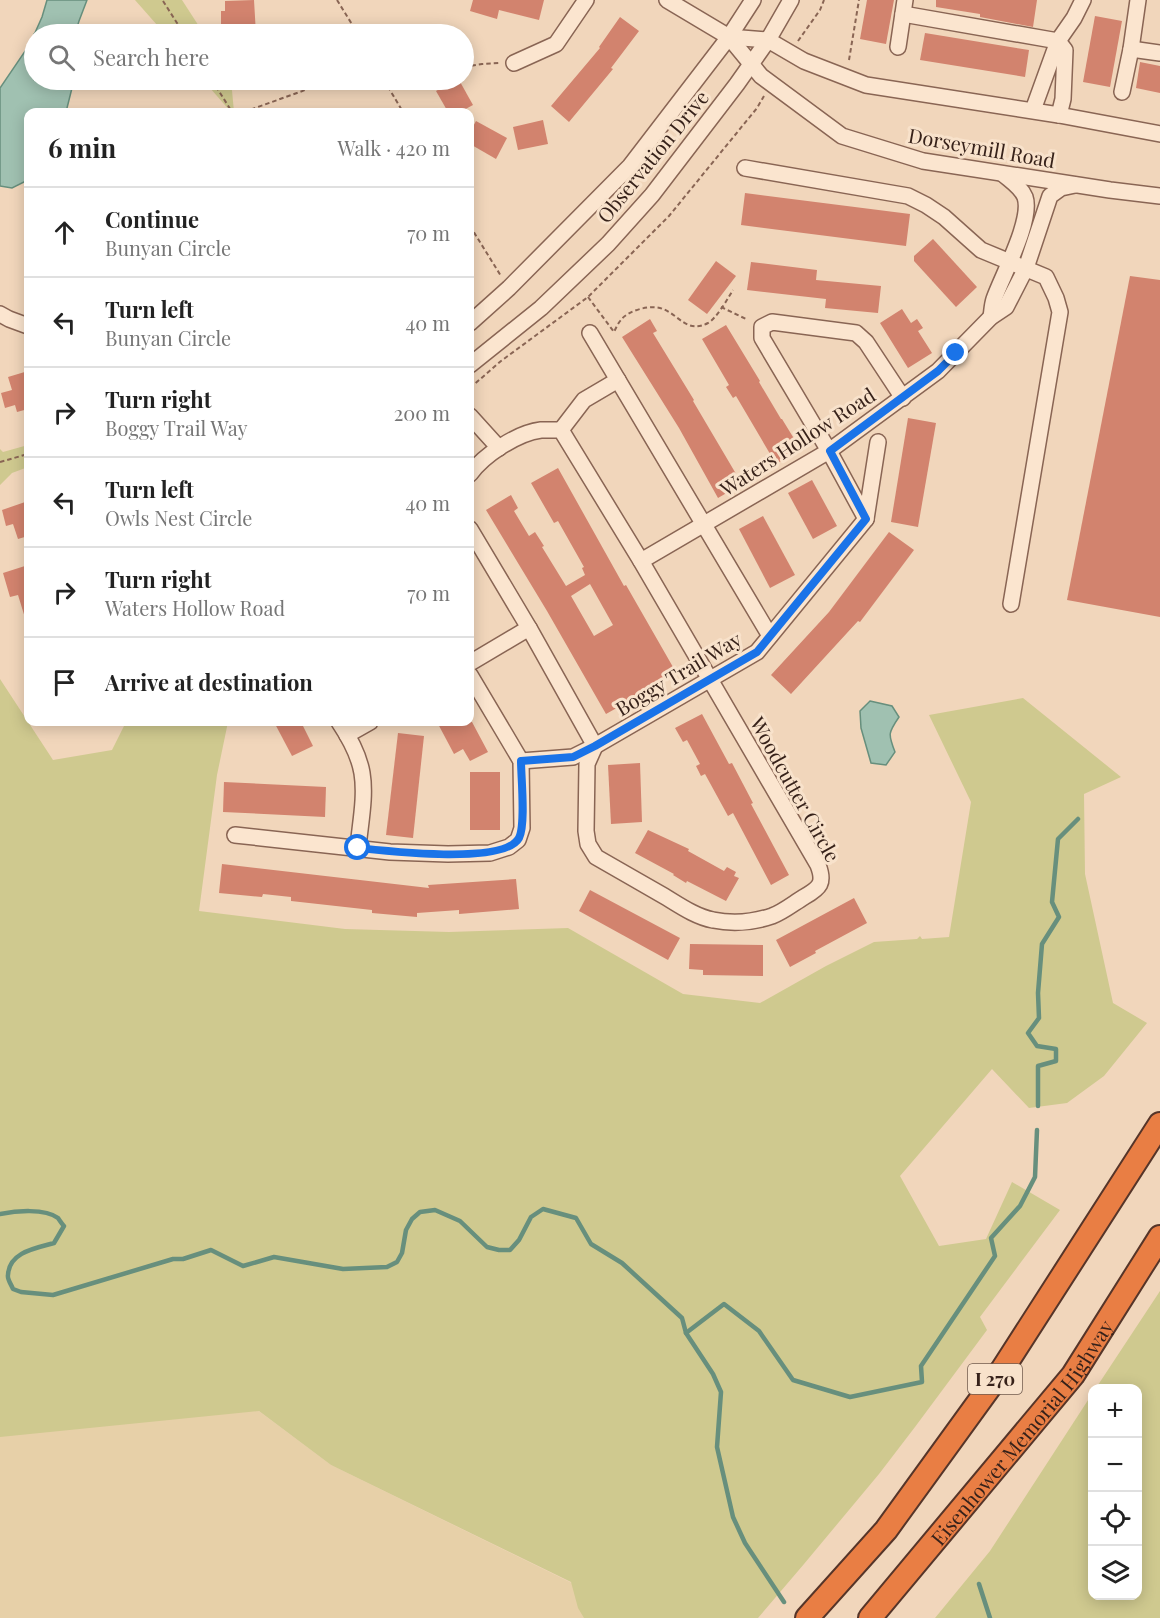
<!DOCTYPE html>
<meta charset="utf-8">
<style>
:root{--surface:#fff;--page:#f2f2f2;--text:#222;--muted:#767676;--line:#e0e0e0}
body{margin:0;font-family:"Playfair Display",serif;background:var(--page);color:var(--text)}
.controls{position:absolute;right:18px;bottom:18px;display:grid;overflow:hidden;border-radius:12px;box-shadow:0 3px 15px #0003}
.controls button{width:54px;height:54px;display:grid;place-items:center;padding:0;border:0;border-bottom:2px solid var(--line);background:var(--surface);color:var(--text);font:30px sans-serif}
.stop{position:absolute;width:18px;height:18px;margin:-14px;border:4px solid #1a73e8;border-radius:50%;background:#fff}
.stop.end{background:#1a73e8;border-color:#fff;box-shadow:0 2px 6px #0008}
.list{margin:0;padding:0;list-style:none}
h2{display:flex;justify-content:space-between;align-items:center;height:78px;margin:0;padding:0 24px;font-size:26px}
h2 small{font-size:20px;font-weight:400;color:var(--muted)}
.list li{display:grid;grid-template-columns:39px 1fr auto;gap:18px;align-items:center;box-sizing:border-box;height:90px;padding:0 24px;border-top:2px solid var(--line)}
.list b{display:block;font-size:22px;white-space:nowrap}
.list p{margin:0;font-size:20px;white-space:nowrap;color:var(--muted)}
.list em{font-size:20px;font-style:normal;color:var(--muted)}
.icon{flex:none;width:33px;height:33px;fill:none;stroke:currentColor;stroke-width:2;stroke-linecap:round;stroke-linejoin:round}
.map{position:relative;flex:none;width:1160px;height:1618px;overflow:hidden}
.search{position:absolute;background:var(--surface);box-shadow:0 3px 15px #0003;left:24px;top:24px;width:450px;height:66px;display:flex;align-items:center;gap:15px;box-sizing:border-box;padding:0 21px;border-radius:33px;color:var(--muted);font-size:22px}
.panel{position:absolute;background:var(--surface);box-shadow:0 3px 15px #0003;left:24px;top:108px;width:450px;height:618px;border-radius:12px}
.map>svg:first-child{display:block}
.farmland{fill:#e7d0a8}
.green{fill:#cfc98f}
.water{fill:#a0c1b1;stroke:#678f7d;stroke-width:1.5}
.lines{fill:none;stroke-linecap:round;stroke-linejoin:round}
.stream{stroke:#678f7d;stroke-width:4.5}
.building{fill:#d2836e;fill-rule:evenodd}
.minor-casing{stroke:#896554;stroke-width:18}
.highway-casing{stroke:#563529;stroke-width:26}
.path{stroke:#896554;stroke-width:2;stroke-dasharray:4.5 3;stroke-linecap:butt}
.minor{stroke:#fbe5cf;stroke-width:15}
.highway{stroke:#e97e44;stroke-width:22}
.route{stroke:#1a73e8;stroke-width:8}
.labels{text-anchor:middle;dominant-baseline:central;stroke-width:6;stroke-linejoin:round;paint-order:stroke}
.shield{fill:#f8e2cb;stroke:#715c4f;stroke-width:1.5}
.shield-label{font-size:18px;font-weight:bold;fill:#37221a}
.street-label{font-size:20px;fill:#37221a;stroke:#f8e2cb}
</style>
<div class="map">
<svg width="1160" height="1618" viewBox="0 0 1160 1618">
<rect width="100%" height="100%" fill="#f1d6bb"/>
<!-- farmland -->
<polygon class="farmland" points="197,1365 331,1465 643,1618 0,1618 0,1432"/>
<!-- green -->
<g class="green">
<polygon points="135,0 182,0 204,34 165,34"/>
<polygon points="203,80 231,80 234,112 231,112"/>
<polygon points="28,445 28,467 12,473 0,485 0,449 3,452"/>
<polygon points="0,679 53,760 112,750 126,722 228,722 217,775 199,911 345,929 449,932 568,928 683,994 760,1003 826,966 874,942 917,939 920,936 922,939 949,937 971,802 929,715 1023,698 1121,777 1084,794 1085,874 1113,1003 1147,1023 1104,1076 1067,1103 1029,1108 992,1069 900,1176 939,1246 986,1239 1012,1182 1060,1210 980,1317 987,1330 915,1427 879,1474 804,1564 758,1618 584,1618 578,1608 571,1582 331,1465 259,1411 0,1437"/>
<polygon points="1160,1291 1160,1618 935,1618 990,1551 1092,1394 1092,1596 1138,1596 1138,1388 1096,1388"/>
</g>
<!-- water -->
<g class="water">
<polygon points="47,0 87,0 79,21 75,34 34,34 34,80 74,80 66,112 28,112 28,180 12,188 0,186 0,88 30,44 42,17"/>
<path d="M870 701 892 706 899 717C888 733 888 734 895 752L886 765 871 763 861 728 860 711Z"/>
</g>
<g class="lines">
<!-- stream -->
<g class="stream">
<polyline points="1038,1106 1038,1066 1056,1061 1056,1049 1037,1046 1028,1033 1039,1018 1038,993 1042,944 1059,917 1052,902 1058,839 1078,819"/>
<path d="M0 1214C15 1211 45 1208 58 1218 60 1221 62 1224 64 1226L54 1243C36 1248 9 1252 8 1275 7 1279 11 1284 13 1289L21 1292 53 1295 173 1259H183L211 1250 243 1266 274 1257 343 1269 387 1267 397 1262 402 1253 406 1230 412 1219 420 1212 435 1210 460 1221 487 1247 499 1250H510L519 1240 531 1217 543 1209 576 1218 591 1244 622 1263 682 1318 686 1333 713 1374 721 1392 717 1447 733 1517 745 1543 784 1602"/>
<polyline points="686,1333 724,1304 759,1331 793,1380 850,1397 922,1382 921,1366 995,1256 991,1238 1020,1206 1035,1177 1037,1130"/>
<polyline points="979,1584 990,1618"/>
</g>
</g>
<!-- building -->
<g class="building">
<polygon points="254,0 256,34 225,34 225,26 221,26 221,11 225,11 225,1"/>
<polygon points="473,0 544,0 539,20 499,10 497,19 470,11"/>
<polygon points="867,0 894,0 886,44 860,39"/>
<polygon points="936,0 1037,0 1033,27 980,17 980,14 936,7"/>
<polygon points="1095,16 1122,21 1110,87 1083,82"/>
<polygon points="620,17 639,31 611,68 613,69 569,122 551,106 600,48 599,47"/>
<polygon points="925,33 1029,50 1025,77 920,60"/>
<polygon points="1140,62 1160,66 1160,93 1136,88"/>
<polygon points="456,80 459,80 473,105 460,112 448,112 436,91"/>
<polygon points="543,120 548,144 518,150 513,127"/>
<polygon points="476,121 507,138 496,159 470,144 470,132"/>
<polygon points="745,193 910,214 906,246 741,225"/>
<polygon points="933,239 977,287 956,307 914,261 914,256"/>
<polygon points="716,261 736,276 707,314 688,300"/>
<polygon points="751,262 817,270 816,280 881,286 878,313 825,308 826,299 747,290"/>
<polygon points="1130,276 1160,280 1160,617 1067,600"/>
<polygon points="902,309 911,323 917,319 923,328 918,331 932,353 908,368 880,323"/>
<polygon points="650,319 657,331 653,333 694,400 693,401 742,484 718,498 679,428 622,337"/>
<polygon points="726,325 760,381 759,382 781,419 782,419 801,450 776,464 736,396 733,398 726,387 729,385 702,339"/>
<polygon points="28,371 28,409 17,412 15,405 5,408 1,393 12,390 8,377"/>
<polygon points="908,418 936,423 918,527 891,522"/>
<path d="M558 468 624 586 626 585 677 674 606 714 547 611 486 510 511 495 518 508 514 511 529 536 535 532 544 546 542 547 566 586 585 575 582 568 584 567 558 521 554 523 531 483ZM590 584 613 625 594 636 571 596Z"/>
<polygon points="812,480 837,526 813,539 788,493"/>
<polygon points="28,501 28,536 18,539 13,524 6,526 2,510"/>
<polygon points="763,516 795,575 770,588 739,529"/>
<polygon points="889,532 914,550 860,622 858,621 791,694 771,675 829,612"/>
<polygon points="28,565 28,621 26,621 18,595 10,597 3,573"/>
<polygon points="702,714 729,764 732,763 753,803 751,804 789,875 771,885 733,813 728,816 705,774 701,776 696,766 700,764 687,740 683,742 675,728"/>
<polygon points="274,722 301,722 313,746 292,756"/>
<polygon points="437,722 472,722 488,752 470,761 463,749 454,754"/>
<polygon points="398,733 424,736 413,838 386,835"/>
<polygon points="640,763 642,822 611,824 608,765"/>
<rect x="470" y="772" width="30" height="58"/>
<polygon points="224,782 326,787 325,817 223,812"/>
<polygon points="648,830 689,849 688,851 724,871 727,867 736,872 734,876 739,878 726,901 687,881 686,883 673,875 674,874 635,853"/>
<polygon points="222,864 429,888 428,885 516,879 519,909 459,914 459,910 417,913 417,917 372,913 372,910 291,901 291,897 263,894 262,897 219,893"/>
<polygon points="590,890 680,938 668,960 579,911"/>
<polygon points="854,898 867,923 815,951 816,953 790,967 776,940"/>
<polygon points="690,944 763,945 763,976 703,975 703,970 689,969"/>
</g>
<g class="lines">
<!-- minor casing -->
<g class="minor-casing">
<g id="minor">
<polyline points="667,0 729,37 761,76 842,136 923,161 1110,190 1160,196"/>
<polyline points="903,14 1058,41"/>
<polyline points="729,37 768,40 804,61 866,85 1059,115 1160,134"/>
<polyline points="1058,41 1065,50 1063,99 1059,115"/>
<polyline points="898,47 905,0"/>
<polyline points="1131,49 1160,53"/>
<polyline points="514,63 556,44 586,0"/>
<polyline points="1122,92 1131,49 1138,0"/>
<polyline points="1033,110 1058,41 1074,18 1083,0"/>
<polyline points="745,168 908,196 926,205 944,217 981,250 1046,277 1056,298 1060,312 1011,604"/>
<polyline points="0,314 9,319 28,326"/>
<path d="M991 317C992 311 992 305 994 299 1002 276 1033 220 1025 197 1021 187 1011 181 1003 174"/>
<polyline points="470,323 509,288 630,166 729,37 753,0"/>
<polyline points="590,333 770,636"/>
<polyline points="470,365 541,308 608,244 652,195 737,84 768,40 791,0"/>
<polyline points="470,416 499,448"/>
<polyline points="561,430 584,400 618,380"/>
<path d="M470 474C484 455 517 433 541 430 548 430 554 430 561 430L641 561 818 865C825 883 820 888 804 897 794 903 783 912 772 916 754 922 732 924 713 920 696 917 679 905 664 896 641 883 619 870 596 857L588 844 586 831 587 764 595 746 529 628 470 529"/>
<polyline points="866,519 829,451 762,338 762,327 772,322 856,333 866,342 903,398"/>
<polyline points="641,561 829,451 938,371 991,317 1006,307 1026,268 1050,196 1061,188 1075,185"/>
<polyline points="470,663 529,628"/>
<path d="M339 722C349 737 359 755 362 773 366 797 360 824 358 848"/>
<polyline points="347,735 370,722"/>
<polyline points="521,761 573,757 595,746 757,652 866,519 878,442"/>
<polyline points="235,835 390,852 448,854 490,853 509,847 518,840 522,828 521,761 470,675"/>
</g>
</g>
<!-- highway casing -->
<g class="highway-casing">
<g id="highway">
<polyline points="807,1618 886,1530 1002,1370 1160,1124"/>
<path id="s1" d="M870 1618 1073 1375 1160 1237"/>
</g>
</g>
<!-- path -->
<g class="path">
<polyline points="337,0 358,34"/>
<polyline points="163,1 184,34"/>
<polyline points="798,41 820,10 824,0"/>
<polyline points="849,60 859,0"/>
<polyline points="464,67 482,64 499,63"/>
<polyline points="212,80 232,112"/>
<polyline points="384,80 403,112"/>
<polyline points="244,112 333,80"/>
<polyline points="470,226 501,276"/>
<path d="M588 297 614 332C616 328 618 323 621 320 628 310 652 304 663 309 679 315 687 334 708 323 717 318 728 298 733 290"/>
<polyline points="721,307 748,320"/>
<polyline points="470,388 501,361 588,297 669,216 757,108 764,96"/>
<polyline points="0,462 28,454"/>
</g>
<!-- minor -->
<use href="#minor" class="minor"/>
<!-- highway -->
<use href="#highway" class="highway"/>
</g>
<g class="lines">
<!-- route -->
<path class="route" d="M358 848C386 851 504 865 519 838 526 825 521 777 521 761L573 757 595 746 757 652 866 519 830 451 938 371 956 353"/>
</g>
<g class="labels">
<!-- shield labels -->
<rect class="shield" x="968" y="1364" width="54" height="30" rx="4.5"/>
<g class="shield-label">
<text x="995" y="1379">I 270</text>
</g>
<!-- street labels -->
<g class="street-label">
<text transform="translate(982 147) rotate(10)">Dorseymill Road</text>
<text transform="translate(652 156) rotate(-51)">Observation Drive</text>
<text transform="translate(797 441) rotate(-33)">Waters Hollow Road</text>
<text transform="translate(678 673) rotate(-31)">Boggy Trail Way</text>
<text transform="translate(796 789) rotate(61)">Woodcutter Circle</text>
<text stroke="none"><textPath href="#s1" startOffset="240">Eisenhower Memorial Highway</textPath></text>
</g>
</g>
</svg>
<div class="controls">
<button>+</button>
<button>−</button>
<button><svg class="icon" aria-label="locate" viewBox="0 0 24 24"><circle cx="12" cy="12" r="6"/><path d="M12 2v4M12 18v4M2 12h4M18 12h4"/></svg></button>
<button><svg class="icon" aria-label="layers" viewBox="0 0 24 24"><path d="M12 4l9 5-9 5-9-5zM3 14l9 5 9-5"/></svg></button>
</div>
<div class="stop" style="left:358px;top:848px"></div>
<div class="stop end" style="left:956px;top:353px"></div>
<div class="search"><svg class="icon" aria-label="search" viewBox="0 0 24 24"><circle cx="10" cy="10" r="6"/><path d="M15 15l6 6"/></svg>Search here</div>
<section class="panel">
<h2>6 min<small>Walk · 420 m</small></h2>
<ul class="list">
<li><svg class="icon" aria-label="ahead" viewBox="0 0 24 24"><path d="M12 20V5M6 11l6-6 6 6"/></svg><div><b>Continue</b><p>Bunyan Circle</p></div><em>70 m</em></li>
<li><svg class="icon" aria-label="left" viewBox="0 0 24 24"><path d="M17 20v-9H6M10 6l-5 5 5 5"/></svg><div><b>Turn left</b><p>Bunyan Circle</p></div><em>40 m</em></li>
<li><svg class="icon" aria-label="right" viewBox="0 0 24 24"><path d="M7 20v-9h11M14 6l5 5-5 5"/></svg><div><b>Turn right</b><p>Boggy Trail Way</p></div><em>200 m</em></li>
<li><svg class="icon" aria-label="left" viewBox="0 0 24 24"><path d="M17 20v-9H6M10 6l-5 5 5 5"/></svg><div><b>Turn left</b><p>Owls Nest Circle</p></div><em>40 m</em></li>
<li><svg class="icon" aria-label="right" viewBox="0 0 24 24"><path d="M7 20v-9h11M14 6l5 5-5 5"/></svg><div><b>Turn right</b><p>Waters Hollow Road</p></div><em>70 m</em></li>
<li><svg class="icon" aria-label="arrive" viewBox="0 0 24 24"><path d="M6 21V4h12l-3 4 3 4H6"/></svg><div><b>Arrive at destination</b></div></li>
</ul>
</section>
</div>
